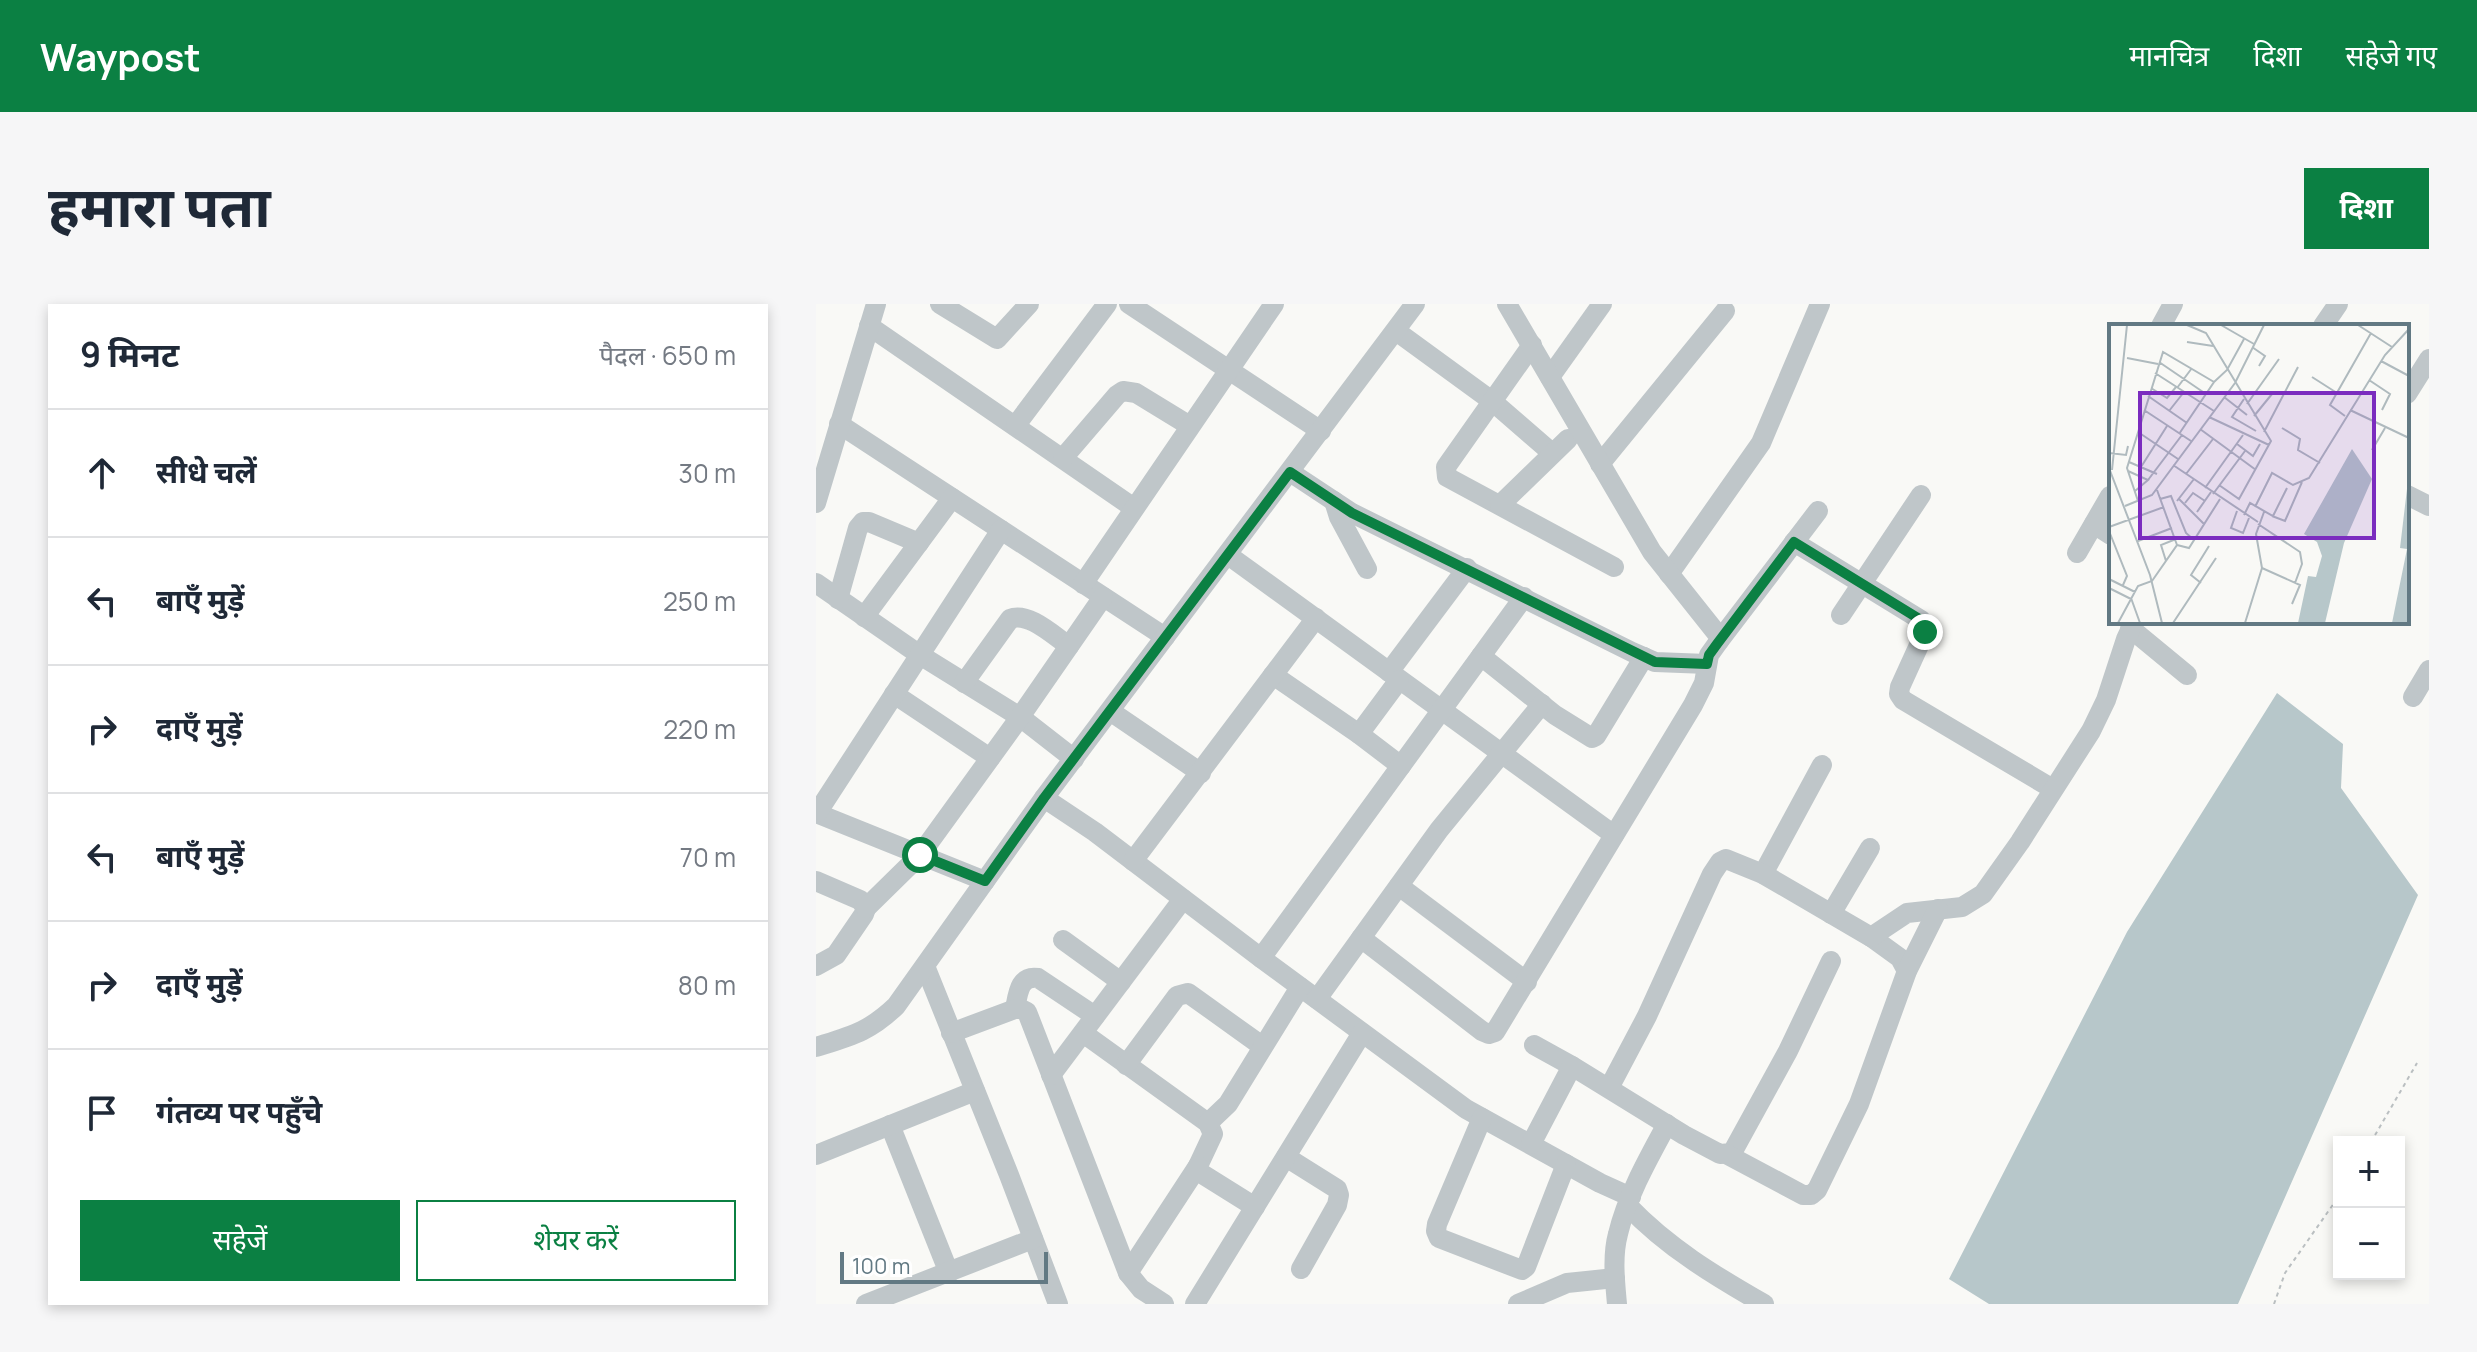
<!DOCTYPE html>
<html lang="hi">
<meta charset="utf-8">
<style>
:root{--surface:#fff;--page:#f6f6f7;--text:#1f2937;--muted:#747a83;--line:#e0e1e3;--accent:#0b8043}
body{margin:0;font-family:Manrope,"Noto Sans Devanagari",sans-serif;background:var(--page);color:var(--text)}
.controls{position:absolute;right:24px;bottom:24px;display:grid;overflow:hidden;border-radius:0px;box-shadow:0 4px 12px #0003}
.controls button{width:72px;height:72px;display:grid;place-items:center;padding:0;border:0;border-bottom:2px solid var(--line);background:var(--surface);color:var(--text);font:40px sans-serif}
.scale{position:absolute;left:24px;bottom:20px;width:208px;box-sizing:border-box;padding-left:8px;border:4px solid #627983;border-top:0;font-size:22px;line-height:28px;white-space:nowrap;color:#627983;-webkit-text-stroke:6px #fff;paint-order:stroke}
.stop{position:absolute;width:24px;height:24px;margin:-18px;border:6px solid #0b8043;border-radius:50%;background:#fff}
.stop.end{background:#0b8043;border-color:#fff;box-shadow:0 2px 8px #0008}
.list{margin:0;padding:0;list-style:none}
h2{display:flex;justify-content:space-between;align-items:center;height:104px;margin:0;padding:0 32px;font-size:34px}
h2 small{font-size:26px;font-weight:400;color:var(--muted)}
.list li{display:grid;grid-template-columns:52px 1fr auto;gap:24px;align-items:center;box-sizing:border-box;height:128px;padding:0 32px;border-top:2px solid var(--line)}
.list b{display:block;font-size:30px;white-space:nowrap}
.list em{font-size:26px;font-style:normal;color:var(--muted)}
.actions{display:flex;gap:16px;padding:24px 32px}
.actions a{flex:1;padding:18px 0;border:2px solid var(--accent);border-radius:0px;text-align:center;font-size:28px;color:var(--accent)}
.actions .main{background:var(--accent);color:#fff}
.icon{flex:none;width:44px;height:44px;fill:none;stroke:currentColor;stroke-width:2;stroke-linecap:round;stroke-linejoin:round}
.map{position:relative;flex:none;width:1613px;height:1000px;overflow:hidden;border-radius:0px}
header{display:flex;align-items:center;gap:48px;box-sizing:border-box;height:112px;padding:0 40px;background:var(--accent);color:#fff}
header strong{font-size:38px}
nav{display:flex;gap:44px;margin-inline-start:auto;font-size:28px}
.intro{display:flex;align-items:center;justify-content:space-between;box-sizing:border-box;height:192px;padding:0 48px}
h1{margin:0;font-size:56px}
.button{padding:20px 36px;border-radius:0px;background:var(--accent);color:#fff;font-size:28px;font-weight:700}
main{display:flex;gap:48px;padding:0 48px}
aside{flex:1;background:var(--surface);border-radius:0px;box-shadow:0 4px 12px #0003}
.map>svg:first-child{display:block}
.water{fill:#b7c7ca}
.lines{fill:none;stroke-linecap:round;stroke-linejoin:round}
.path{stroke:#babfc1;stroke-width:2;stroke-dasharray:4 4;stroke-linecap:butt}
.minor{stroke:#bfc6c9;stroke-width:20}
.route{stroke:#0b8043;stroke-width:10}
.inset-road{fill:none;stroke:#afbabe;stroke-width:2}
.view{fill:#7b2cbf;fill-opacity:0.15;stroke:#7b2cbf;stroke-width:4}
.inset-edge{fill:none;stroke:#627983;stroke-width:4}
</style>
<header>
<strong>Waypost</strong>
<nav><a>मानचित्र</a><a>दिशा</a><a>सहेजे गए</a></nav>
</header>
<div class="intro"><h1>हमारा पता</h1><a class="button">दिशा</a></div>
<main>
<aside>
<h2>9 मिनट<small>पैदल · 650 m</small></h2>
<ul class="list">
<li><svg class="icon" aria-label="ahead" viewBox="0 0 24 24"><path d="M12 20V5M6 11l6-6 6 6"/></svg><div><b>सीधे चलें</b></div><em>30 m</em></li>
<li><svg class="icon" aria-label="left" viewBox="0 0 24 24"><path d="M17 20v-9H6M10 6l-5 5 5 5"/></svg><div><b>बाएँ मुड़ें</b></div><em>250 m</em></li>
<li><svg class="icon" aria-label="right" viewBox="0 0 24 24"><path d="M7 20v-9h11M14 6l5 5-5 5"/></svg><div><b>दाएँ मुड़ें</b></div><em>220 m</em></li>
<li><svg class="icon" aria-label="left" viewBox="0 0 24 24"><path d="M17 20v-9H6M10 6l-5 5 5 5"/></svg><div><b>बाएँ मुड़ें</b></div><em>70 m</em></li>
<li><svg class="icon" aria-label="right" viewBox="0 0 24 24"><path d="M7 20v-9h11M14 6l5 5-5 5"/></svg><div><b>दाएँ मुड़ें</b></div><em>80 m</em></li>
<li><svg class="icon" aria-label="arrive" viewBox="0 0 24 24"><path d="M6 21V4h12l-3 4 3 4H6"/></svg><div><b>गंतव्य पर पहुँचे</b></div></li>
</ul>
<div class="actions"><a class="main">सहेजें</a><a>शेयर करें</a></div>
</aside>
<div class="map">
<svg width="1613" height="1000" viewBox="0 0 1613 1000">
<rect width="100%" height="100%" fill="#f9f9f6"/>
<!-- water -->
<polygon class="water" points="1461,389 1527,440 1525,484 1602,591 1422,1000 1173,1000 1133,975 1311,628"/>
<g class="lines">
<!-- path -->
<g class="path">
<polyline points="1555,838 1601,759"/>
<polyline points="1458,1000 1469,969 1523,892"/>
</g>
<!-- minor -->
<g class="minor">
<polyline points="124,0 181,35 213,0"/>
<polyline points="313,0 505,127"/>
<polyline points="53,22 318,204"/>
<polyline points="1345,22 1357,0"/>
<polyline points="1507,22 1522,0"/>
<polyline points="580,27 676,97 736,149"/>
<polyline points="716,41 630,163 631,173 798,263"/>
<polyline points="734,73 786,0"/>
<polyline points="1591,90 1613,55"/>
<polyline points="23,120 349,333"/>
<polyline points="200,121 291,0"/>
<polyline points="247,154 301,91 307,87 320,89 374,122"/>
<polyline points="784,160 909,7"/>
<polyline points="474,168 536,209 816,348 839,358 891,360"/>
<polyline points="1591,191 1613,202"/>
<polyline points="518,197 523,213 551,265"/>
<polyline points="0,199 60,0"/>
<polyline points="684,201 752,135"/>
<polyline points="1278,220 1295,231"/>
<polyline points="978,238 1105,316 1109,322 1109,328 1084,383 1083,390 1087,396 1237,485"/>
<polyline points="1261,249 1294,192"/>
<polyline points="412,251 798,531"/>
<polyline points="853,270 945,139 1004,0"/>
<polyline points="0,279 104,351 204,413 258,455"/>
<polyline points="267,280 458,0"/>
<polyline points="22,295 42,224 47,218 53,218 103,239"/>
<polyline points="1025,311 1105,191"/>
<polyline points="48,313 136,194"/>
<polyline points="1314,324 1371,371"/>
<polyline points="903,337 1002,207"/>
<polyline points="665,352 739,411 776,434 780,432 828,353"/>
<polyline points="573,368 651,264"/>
<polyline points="457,371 543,430 585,462"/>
<path d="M148 379 194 315C212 307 238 332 253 342"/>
<polyline points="78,390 174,454"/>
<polyline points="1597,393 1613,366"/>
<polyline points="294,407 385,469"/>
<polyline points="543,430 583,376"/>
<polyline points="228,494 279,528 445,654 650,805 784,879 815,893"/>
<polyline points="0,509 169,577"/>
<polyline points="1,509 185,226"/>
<polyline points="317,557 500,314"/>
<polyline points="947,570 1006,461"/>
<polyline points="0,577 44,596 50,604 48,610 20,651 0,662"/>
<polyline points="583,582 711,678"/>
<polyline points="50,604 104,551 204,413 287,293"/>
<polyline points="1015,610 1054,544"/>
<polyline points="1055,633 1084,654 1091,667"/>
<polyline points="545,634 666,727 673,730 679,728 877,401 888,379 893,351 903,337 902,331 836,248 691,0"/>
<polyline points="247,636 305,678"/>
<polyline points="445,654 708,293"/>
<polyline points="109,662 193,871 242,1000"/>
<polyline points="501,695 623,526 726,400"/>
<path d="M199 705C202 690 203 671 222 674L279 712"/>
<polyline points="135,729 199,705 205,705 211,708 312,969 325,985 348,1000"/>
<polyline points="267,729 392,819 397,830 382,862 383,868 439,903"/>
<polyline points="718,741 756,762"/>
<path d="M0 743C35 732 53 728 80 702L228 494 599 0"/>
<polyline points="310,761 361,692 372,689 446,742"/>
<polyline points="235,771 367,595"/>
<polyline points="793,784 831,712 896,570 904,558 910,555 947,570 1055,633 1091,609 1146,603 1167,590 1204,538 1275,427 1290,396 1310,335 1318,318"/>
<polyline points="666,814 621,920 620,927 623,934 706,966 710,963 750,860"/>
<polyline points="392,819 412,800 484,683"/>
<polyline points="74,821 133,969"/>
<polyline points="715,840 756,762 868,831 904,850 916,849 972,747 1015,657"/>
<polyline points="910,850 987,891 995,891 1001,886 1043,800 1091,667 1122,605"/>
<polyline points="0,851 159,787"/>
<polyline points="470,853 521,885 523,891 521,901 485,965"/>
<path d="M812 902C851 943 899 972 948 1000"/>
<polyline points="312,969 382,862"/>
<polyline points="50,1000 217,935"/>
<polyline points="379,1000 546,729"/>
<polyline points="702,1000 751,979 799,974"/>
<path d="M801 1000C799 978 796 952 802 930 811 892 832 855 851 820"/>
</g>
</g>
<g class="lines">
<!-- route -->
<polyline class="route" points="104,551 169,577 228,494 474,168 536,209 839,358 891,360 893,351 901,340 978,238 1105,316 1109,322 1109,328"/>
</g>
<!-- overview -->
<g transform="translate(1293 20)">
<rect width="300" height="300" fill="#f9f9f6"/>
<path d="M243 125 263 155 235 219 216 299H189L199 252 207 253 213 232 208 218 195 210ZM300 148V299H283L298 225 291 224Z" fill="#b7c7ca"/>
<path class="inset-road" d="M78 1 97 9 162 117 130 175 110 161M112 1 145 20M249 1 283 23M78 18 104 22M143 23 156 32 150 42M18 34 49 40M272 37 300 52M50 38 97 70M46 49 105 87M203 53 228 69M260 56 281 70 273 86M105 58 118 46 135 15M42 64 58 74 67 63M68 64 83 44M39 72 78 99M115 73 138 91M135 75 123 93 147 107M138 80 170 35M35 86 82 117M241 86 300 114M60 87 75 68M145 92 163 70M236 92 221 81 262 9M100 93 160 121M173 104 191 115 189 126 211 139M91 105 147 146M29 108 69 135M155 108 189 43M128 120 144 132 151 120M263 126 276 104M0 129 17 131 19 122M20 138 48 150M64 141 149 198M32 143 58 102M0 144 41 251 53 299M3 146 18 1M19 147 39 156 26 167M77 150 104 115M39 156 73 111M96 164 134 111M104 170 136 127M51 175 62 172 77 209 85 216M70 175 95 200M29 177 18 144 54 28 105 58 70 110M68 177 85 155M76 179 84 169 96 177M16 182 43 171 126 59 155 1M146 183 163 149 184 161 200 154 276 31 300 5M128 187 122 204 134 209 140 194M88 188 102 168M135 191 141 179 164 192 178 164M163 192 176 197 193 158M149 200 191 228 193 240 186 259M0 203 55 183M0 207 18 252 14 261M29 217 63 204M68 221 80 224 111 175M57 237 52 221 67 215M153 244 191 261 183 280M0 255 26 268M92 259 82 251 100 222M0 264 22 275M22 274 31 299M9 299 29 262 43 257 68 221 48 166M64 299 107 234M136 299 153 244 147 210 155 188"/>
<path class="view" d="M31 69H265V214H31Z"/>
<rect width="300" height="300" class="inset-edge"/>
</g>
</svg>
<div class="controls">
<button>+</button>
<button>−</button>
</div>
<div class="scale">100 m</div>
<div class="stop" style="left:104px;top:551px"></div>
<div class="stop end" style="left:1109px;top:328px"></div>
</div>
</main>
